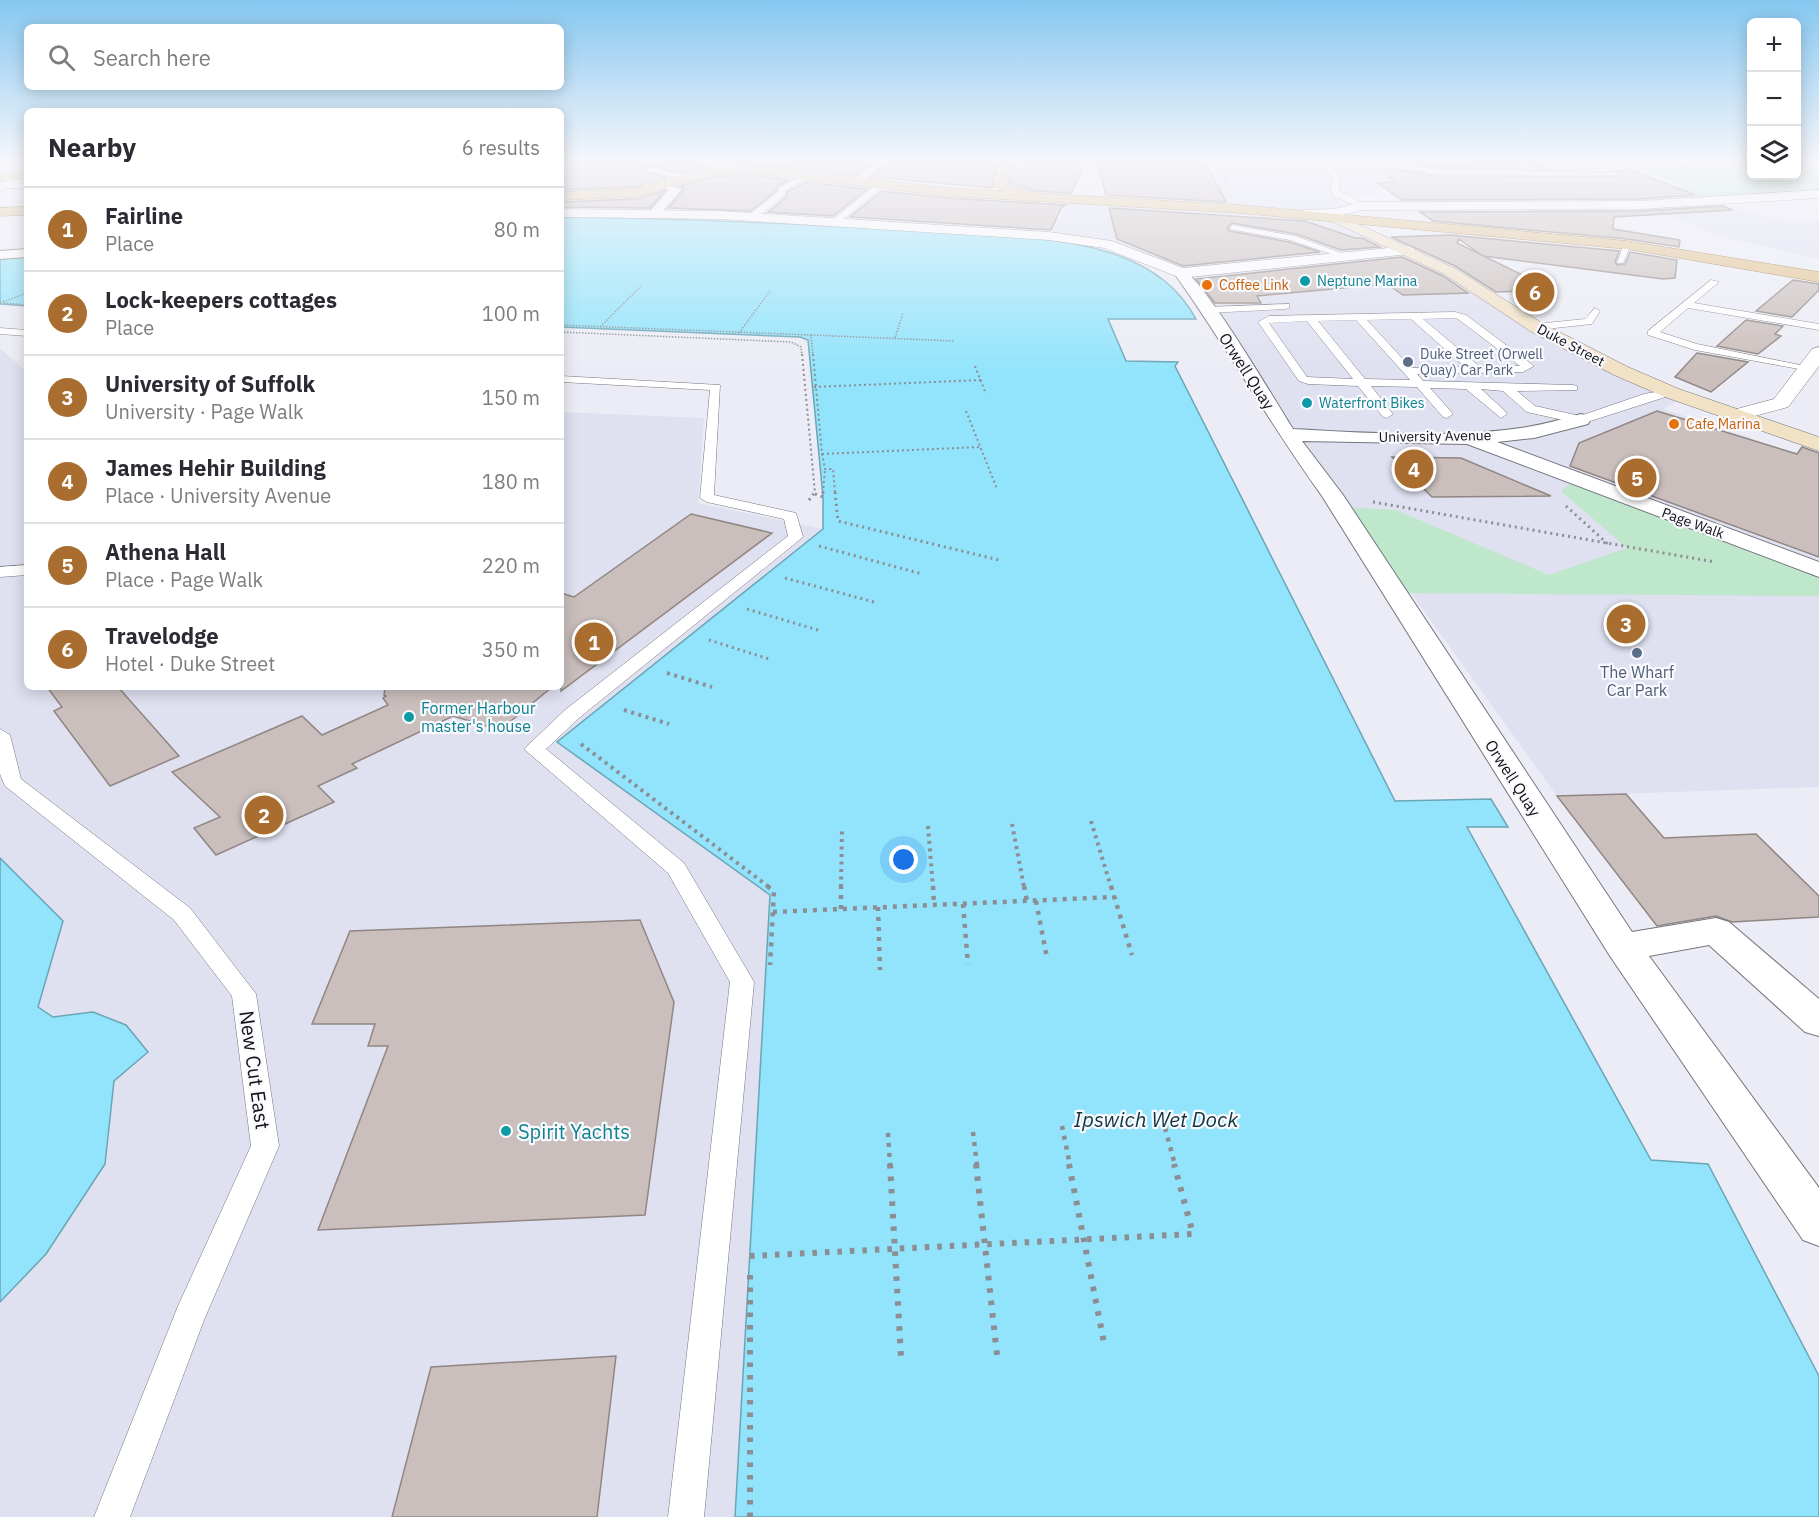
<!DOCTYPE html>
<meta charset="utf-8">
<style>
:root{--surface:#fff;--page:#f7f7f7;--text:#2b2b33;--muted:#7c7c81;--line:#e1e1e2;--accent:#aa6d30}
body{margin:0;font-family:"IBM Plex Sans",sans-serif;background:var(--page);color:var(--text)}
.controls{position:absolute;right:18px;top:18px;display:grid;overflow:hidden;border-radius:9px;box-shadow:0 3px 15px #0003}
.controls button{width:54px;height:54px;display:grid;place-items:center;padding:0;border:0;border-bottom:2px solid var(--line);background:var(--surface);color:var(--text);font:30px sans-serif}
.you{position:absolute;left:904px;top:860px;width:21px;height:21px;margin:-15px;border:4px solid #fff;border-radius:50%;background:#1a73e8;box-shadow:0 0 0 9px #1a73e833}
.badge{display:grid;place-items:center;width:39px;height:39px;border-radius:50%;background:var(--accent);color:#fff;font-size:20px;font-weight:700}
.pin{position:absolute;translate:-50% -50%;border:3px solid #fff;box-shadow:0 2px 6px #0006}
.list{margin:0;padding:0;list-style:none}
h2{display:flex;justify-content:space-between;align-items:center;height:78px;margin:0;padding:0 24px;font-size:26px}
h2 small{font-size:20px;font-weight:400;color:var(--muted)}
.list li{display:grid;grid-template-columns:39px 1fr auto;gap:18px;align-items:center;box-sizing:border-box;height:84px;padding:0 24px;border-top:2px solid var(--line)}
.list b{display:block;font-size:22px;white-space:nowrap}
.list p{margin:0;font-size:20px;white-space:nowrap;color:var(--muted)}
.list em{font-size:20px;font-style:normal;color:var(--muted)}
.icon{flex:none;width:33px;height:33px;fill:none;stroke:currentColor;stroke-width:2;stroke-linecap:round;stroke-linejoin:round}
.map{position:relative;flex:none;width:1819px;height:1517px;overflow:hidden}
.search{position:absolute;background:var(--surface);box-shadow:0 3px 15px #0003;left:24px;top:24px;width:540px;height:66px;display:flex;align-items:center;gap:15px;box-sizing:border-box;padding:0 21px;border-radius:9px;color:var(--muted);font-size:22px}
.panel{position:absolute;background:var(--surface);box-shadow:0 3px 15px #0003;left:24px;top:108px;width:540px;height:582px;border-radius:9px}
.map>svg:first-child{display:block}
.built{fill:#dfe0f0}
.green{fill:#bee7cb}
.water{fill:#91e4fb;stroke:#6aa5b6;stroke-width:1.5}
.building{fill:#cabfbc;stroke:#908683;stroke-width:1.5}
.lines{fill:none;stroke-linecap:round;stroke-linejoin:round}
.service-casing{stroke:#76767f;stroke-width:1}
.pedestrian-casing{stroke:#76767f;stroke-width:2}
.minor-casing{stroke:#76767f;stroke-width:1}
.tertiary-casing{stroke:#76767f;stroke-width:1}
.secondary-casing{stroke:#76767f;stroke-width:1}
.primary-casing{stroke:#8c6a30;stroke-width:1}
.path-far5{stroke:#8d8d94;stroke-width:1.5;stroke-dasharray:1.5 1.5;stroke-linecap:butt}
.path-far4{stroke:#8d8d94;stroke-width:2;stroke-dasharray:2 3;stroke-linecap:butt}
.path-far3{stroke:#8d8d94;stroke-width:3;stroke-dasharray:2 4;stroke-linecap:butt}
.path-far2{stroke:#8d8d94;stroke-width:4;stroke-dasharray:3 4.5;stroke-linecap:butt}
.path-far1{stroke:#8d8d94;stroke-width:4.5;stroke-dasharray:4 6;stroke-linecap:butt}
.path{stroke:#8d8d94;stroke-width:6;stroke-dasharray:4.5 8;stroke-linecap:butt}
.service{fill:#fff;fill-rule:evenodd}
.pedestrian{fill:#fff;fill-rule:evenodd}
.minor{fill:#fff;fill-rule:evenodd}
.tertiary{fill:#fff;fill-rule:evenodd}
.secondary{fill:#f1e1c5;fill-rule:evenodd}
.primary{fill:#e2c28c;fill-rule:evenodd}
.culture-dot{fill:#0f9aa8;stroke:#fafafe;stroke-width:2}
.food-dot{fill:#e8710a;stroke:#fafafe;stroke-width:2}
.service-dot{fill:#5c6f8a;stroke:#fafafe;stroke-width:2}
.labels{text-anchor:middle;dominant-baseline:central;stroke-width:4.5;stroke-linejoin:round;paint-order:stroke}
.far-culture-label{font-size:14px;fill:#0d838f;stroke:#fafafe;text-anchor:start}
.far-food-label{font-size:14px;fill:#c56008;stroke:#fafafe;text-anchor:start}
.far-street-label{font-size:14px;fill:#101114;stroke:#fafafe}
.far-service-label{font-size:14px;fill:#4e5e75;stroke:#fafafe;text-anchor:start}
.street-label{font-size:16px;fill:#101114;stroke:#fafafe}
.service-label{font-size:16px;fill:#4e5e75;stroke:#fafafe}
.culture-label{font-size:16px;fill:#0d838f;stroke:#fafafe;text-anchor:start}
.near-street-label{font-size:20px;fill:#101114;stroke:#fafafe}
.near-culture-label{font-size:20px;fill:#0d838f;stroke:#fafafe;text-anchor:start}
.near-water-label{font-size:21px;font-style:italic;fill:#0f3740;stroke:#fafafe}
</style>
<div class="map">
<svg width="1819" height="1517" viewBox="0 0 1819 1517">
<rect width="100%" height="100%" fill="#ececf6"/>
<!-- built -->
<g class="built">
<polygon points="0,161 27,161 27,173 0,176"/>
<polygon points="1109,161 1571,161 1616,173 1691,203 1587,205 1548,189 1439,179 1374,179 1381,190 1375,191 1378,195 1344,196 1361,206 1335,213 1431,262 1677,401 1663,409 1819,461 1819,787 1557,796 1181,273 1107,244 1049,236 1072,199 1121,203 1132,198 1132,188 1119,178"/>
<polygon points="1717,205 1789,222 1819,220 1819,259 1723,237 1649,208"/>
<polygon points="0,348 27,372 27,687 561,687 561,412 704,418 698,503 823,529 557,742 770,895 735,1517 0,1517 0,1302 46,1254 105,1164 114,1081 148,1052 126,1024 93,1012 53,1017 38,1007 13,963 62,921 0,858"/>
</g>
<!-- green -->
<g class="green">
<polygon points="1584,161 1751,161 1752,176 1796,176 1797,161 1819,161 1819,189 1688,199 1663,188 1684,186 1626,164 1595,164"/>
<polygon points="1575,480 1819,570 1819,596 1395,593 1340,507 1396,510 1549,575 1627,548 1561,491"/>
</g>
<!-- water -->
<g class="water">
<path d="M561 217C681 218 800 224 920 231 979 234 1067 235 1122 257 1155 270 1179 288 1196 319H1108L1126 361 1178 362 1175 366 1395 801 1491 799 1508 827H1467L1651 1160 1708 1164 1819 1376V1517H735L770 895 557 742 823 529V497L808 340 800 337 561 327Z"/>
<polygon points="27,257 27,306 0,304 0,259"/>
<polygon points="0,858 63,921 38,1007 53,1017 93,1012 126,1025 148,1052 114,1081 105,1164 46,1254 0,1302"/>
</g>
<!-- building -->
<g class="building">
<polygon points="561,161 694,161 706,166 684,173 649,166 645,170 647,173 667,177 635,187 561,190"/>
<polygon points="722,161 876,161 856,175"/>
<polygon points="889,161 997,161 992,188 871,177"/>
<polygon points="1013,161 1086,161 1071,193 1034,191 1008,182"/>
<polygon points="1097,161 1205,162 1226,202 1106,195"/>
<polygon points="1374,161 1534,161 1550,170 1434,168 1410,163"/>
<polygon points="1383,170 1410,171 1434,176 1616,177 1622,172 1613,171 1631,170 1695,195 1640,199 1402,200 1378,183 1395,182"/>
<polygon points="750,175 789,180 777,186 776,191 751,211 669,208 684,190 681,186 713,177"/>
<polygon points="806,182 867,189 833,216 768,212 786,197 787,192"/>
<polygon points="664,191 650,208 561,207 561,202 636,199"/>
<polygon points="882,191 948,198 1066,205 1062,207 1051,230 850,217"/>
<polygon points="1723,206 1732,210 1614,217 1613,229 1680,240 1679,247 1627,239 1433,221 1420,212 1640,211"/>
<polygon points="1109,208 1305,221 1355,238 1362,238 1380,247 1341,250 1296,234 1232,223 1227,228 1229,231 1289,242 1320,252 1183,266 1117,239"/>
<polygon points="1450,235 1619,251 1615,262 1617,265 1625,264 1630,252 1677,260 1675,278 1663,279 1483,256 1459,239 1457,243 1553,290 1496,292 1455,266 1391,237"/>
<polygon points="1402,257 1443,276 1468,293 1403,295 1387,284 1257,296 1261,303 1215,303 1196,279"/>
<polygon points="1793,280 1819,284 1819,290 1792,317 1756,311"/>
<polygon points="1746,320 1783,326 1775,334 1781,336 1758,354 1717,346"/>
<polygon points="1697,353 1748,362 1711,392 1675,377"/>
<polygon points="1657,411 1797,454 1802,447 1819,453 1819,557 1570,466 1579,443"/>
<polygon points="1392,457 1461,458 1551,496 1432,497"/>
<polygon points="691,514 772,533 561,691 561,593 574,597"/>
<polygon points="47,687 118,687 179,756 110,786 54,711 62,707"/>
<polygon points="385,687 552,687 500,730 453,716 352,764 357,768 318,786 334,802 216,855 194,828 220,817 172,772 302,716 322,735 388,705 383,698 386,696 384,695"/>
<polygon points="1626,794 1664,838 1756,834 1819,896 1819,917 1732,922 1716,916 1657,926 1557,796"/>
<polygon points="640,920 674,1002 645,1215 318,1230 388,1046 368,1046 375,1024 312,1024 350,931"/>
<polygon points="616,1356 597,1517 392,1517 431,1367"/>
</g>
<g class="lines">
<!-- service casing -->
<g class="service-casing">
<g id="service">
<polygon points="880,161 887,161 859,184 853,184 853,180"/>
<polygon points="1321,161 1410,165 1434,170 1620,173 1616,175 1434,174 1410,169 1332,166 1340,177 1339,191 1364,204 1361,208 1335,197 1331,191 1332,177"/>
<polygon points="649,168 690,176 694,178 690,180 647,171"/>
<polygon points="804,174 811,176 785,191 785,195 755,219 749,219 749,215 778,192 778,188"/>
<polygon points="878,183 885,185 839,223 833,223 833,219"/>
<polygon points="3,184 27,184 27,188 0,188"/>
<polygon points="1232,225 1295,236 1353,257 1349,260 1290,240 1229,229"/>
<polygon points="1624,243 1631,245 1623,263 1617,263"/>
<polygon points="1711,280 1719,282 1694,303 1819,324 1819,330 1688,308 1660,332 1697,344 1810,367 1810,371 1695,350 1648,335 1648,331"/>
<polygon points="1289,304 1289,308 1285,309 1208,313 1203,310 1208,307"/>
<polygon points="1595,308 1600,311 1592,324 1536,330 1531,327 1536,324 1585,319"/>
<path d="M1455 312 1466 315 1534 366 1523 372 1417 374 1423 381 1573 385 1577 386V390L1517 391 1535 406 1580 416 1644 394 1672 389 1678 393 1581 424 1527 412 1503 391 1481 389 1505 411 1507 414 1501 418 1466 389 1430 388 1453 414 1447 418 1443 417 1417 387 1371 386 1393 414 1387 418 1383 417 1358 386 1308 384 1299 381 1258 322 1269 316ZM1455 318 1458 319 1520 366H1479L1423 319ZM1411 319 1465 367 1411 368 1367 320ZM1356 320 1404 373 1410 380 1365 379 1318 321ZM1307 321 1353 379 1307 377 1269 323Z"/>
<polygon points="0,328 27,330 27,336 0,334"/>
<polygon points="561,376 720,385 714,495 796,513 803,537 579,718 546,749 684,863 754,982 704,1517 668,1517 730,982 668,873 524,749 565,710 788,536 784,519 707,502 700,498 710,390 561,382"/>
<polygon points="27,565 27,575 0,577 0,567"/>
<polygon points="0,729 10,735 21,779 190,908 256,994 279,1146 204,1320 130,1517 94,1517 178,1306 251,1146 232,996 174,920 5,786 0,774"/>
</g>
</g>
<!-- pedestrian casing -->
<g class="pedestrian-casing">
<g id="pedestrian">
<polygon points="665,183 682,189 659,216 651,216 651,210 668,190 659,186"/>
<polygon points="27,249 27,257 0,259 0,251"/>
<path d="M1181 269C1201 274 1277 404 1293 429 1371 433 1450 439 1527 427 1545 424 1563 419 1581 414L1588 416 1590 420 1588 424 1534 438 1497 442 1819 562V577L1467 444 1302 441 1343 495 1632 932 1716 918 1729 922 1819 999V1036L1805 1032 1709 945 1649 956 1819 1188V1246L1803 1240 1610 956 1322 496C1270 424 1226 346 1174 273Z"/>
</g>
</g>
<!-- minor casing -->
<g class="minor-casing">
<g id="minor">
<polygon points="696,161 715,161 740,169 734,173"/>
<polygon points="27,174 27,182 0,191 0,183"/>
<polygon points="561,209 721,211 1049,232 1112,241 1183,268 1409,246 1416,250 1409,254 1181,278 1104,248 1049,240 721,219 561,217"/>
</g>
</g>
<!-- tertiary casing -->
<g class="tertiary-casing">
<g id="tertiary">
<path d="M1819 190V198L1640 209 1361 210C1347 214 1308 225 1296 214L1303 210 1335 209 1361 202 1640 201Z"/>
<polygon points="1819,347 1819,366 1788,407 1736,421 1729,419 1726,415 1729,411 1774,399 1812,349"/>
</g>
</g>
<!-- secondary casing -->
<g class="secondary-casing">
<polygon id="secondary" points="1336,214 1454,268 1542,323 1628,367 1679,389 1819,437 1819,451 1665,397 1614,375 1530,331 1444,274 1331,221 1329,218"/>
</g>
<!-- primary casing -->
<g class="primary-casing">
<g id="primary">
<polygon points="999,161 1011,161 1005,184 1034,193 1240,205 1627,241 1819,272 1819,282 1627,249 1240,213 948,196 750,173 713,175 636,197 561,200 561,192 635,189 712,167 750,165 948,188 1005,191 993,186"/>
<polygon points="0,172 27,173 27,181 0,180"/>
<polygon points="27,207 27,215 0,216 0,208"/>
</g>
</g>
<!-- path-far5 -->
<g class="path-far5">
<polyline points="1214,161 1225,177 1226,184"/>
<polyline points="1663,161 1709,174"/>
<polyline points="0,303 27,293"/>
<polyline points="4,303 27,305"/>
<polyline points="561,325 811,335 813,356"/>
<polyline points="600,327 641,286"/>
<polyline points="561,332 791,342 801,347 802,356"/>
<polyline points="739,333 770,291"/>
<polyline points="811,335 954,341"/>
<polyline points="895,338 903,313"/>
</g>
<!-- path-far4 -->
<g class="path-far4">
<polyline points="802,354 815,493"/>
<polyline points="813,354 822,454 825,469 833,469 835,493"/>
<polyline points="975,366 986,394"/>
<polyline points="814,387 981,380"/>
<polyline points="966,411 997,489"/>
<polyline points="822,454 980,447"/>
<polyline points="823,493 825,469"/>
</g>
<!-- path-far3 -->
<g class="path-far3">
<polyline points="835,492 838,521 999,560"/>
<polyline points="815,494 823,497 823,492"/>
<polyline points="809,500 815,492"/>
<polyline points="1373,502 1715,562"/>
<polyline points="1566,506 1609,545"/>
<polyline points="819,546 922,574"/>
<polyline points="785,578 874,602"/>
<polyline points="747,609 821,631"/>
<polyline points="709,640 769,659"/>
</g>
<!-- path-far2 -->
<g class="path-far2">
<polyline points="667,673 712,687"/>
<polyline points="624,710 669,724"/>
<polyline points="581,744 769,887"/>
<polyline points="1091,821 1111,887"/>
<polyline points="1012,824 1024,887"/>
<polyline points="928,826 933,887"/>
<polyline points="841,887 842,829"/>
</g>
<!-- path-far1 -->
<g class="path-far1">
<polyline points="767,886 774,891 770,965"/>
<polyline points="933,886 934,905"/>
<polyline points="1024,886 1027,901"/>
<polyline points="1111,886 1132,955"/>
<polyline points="1036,901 1047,958"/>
<polyline points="963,904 968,964"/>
<polyline points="878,907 880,970"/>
<polyline points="841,909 841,886"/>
<polyline points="773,912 1114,897"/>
<polyline points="1062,1126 1070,1165"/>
<polyline points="1165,1128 1175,1165"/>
<polyline points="973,1132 977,1165"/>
<polyline points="888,1133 890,1165"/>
</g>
<!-- path -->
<g class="path">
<polyline points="890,1164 901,1357"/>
<polyline points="976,1164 997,1355"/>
<polyline points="1069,1164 1105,1348"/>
<polyline points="750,1256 1193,1234 1174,1164"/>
<polyline points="750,1275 750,1517"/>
</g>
<!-- service -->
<use href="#service" class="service"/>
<!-- pedestrian -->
<use href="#pedestrian" class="pedestrian"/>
<!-- minor -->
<use href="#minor" class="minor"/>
<!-- tertiary -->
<use href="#tertiary" class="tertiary"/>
<!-- secondary -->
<use href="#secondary" class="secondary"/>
<!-- primary -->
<use href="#primary" class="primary"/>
</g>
<!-- sky -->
<linearGradient id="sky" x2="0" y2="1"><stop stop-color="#85c7f0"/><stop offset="0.43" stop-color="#f6f6fb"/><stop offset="1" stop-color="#f6f6fb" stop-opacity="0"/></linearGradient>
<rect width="1819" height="373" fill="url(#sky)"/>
<!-- markers -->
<g class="culture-dot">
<circle cx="1305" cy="281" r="6"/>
<circle cx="1307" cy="403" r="6"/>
<circle cx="409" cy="717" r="6"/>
<circle cx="506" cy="1131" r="6"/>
</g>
<g class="food-dot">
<circle cx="1207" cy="285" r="6"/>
<circle cx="1674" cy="424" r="6"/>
</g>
<g class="service-dot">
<circle cx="1408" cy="362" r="6"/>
<circle cx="1637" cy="653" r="6"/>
</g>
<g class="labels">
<!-- far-culture labels -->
<g class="far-culture-label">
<text x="1317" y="281">Neptune Marina</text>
<text x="1319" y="403">Waterfront Bikes</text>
</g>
<!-- far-food labels -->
<g class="far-food-label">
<text x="1219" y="285">Coffee Link</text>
<text x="1686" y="424">Cafe Marina</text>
</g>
<!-- far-street labels -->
<g class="far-street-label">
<text transform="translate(1571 345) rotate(28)">Duke Street</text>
<text transform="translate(1435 436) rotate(-1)">University Avenue</text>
<text transform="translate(1693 523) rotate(20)">Page Walk</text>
</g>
<!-- far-service labels -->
<g class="far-service-label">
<text x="1420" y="354">Duke Street (Orwell<tspan x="1420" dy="16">Quay) Car Park</tspan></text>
</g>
<!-- street labels -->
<g class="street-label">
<text transform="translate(1247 371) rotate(57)">Orwell Quay</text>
<text transform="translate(1513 778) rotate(57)">Orwell Quay</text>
</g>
<!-- service labels -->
<g class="service-label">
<text x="1637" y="672">The Wharf<tspan x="1637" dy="18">Car Park</tspan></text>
</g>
<!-- culture labels -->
<g class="culture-label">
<text x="421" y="708">Former Harbour<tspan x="421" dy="18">master's house</tspan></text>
</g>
<!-- near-street labels -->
<g class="near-street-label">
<text transform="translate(255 1070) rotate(82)">New Cut East</text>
</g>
<!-- near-culture labels -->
<g class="near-culture-label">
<text x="518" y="1131">Spirit Yachts</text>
</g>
<!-- near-water labels -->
<g class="near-water-label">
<text x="1156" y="1119">Ipswich Wet Dock</text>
</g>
</g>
</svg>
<div class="controls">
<button>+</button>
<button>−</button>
<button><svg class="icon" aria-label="layers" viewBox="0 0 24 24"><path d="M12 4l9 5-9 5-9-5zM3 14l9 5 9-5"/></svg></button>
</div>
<div class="you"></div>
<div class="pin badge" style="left:594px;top:642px">1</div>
<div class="pin badge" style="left:264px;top:815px">2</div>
<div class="pin badge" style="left:1626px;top:624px">3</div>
<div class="pin badge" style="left:1414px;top:469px">4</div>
<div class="pin badge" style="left:1637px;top:478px">5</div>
<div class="pin badge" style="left:1535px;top:292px">6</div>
<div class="search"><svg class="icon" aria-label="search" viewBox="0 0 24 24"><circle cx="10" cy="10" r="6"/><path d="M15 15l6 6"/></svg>Search here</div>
<section class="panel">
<h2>Nearby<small>6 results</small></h2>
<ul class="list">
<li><span class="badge">1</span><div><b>Fairline</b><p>Place</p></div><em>80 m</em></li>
<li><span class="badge">2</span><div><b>Lock-keepers cottages</b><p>Place</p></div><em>100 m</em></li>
<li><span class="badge">3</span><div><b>University of Suffolk</b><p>University · Page Walk</p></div><em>150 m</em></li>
<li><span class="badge">4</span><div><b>James Hehir Building</b><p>Place · University Avenue</p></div><em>180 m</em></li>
<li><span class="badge">5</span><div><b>Athena Hall</b><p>Place · Page Walk</p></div><em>220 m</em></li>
<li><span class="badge">6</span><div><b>Travelodge</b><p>Hotel · Duke Street</p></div><em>350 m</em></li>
</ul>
</section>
</div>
